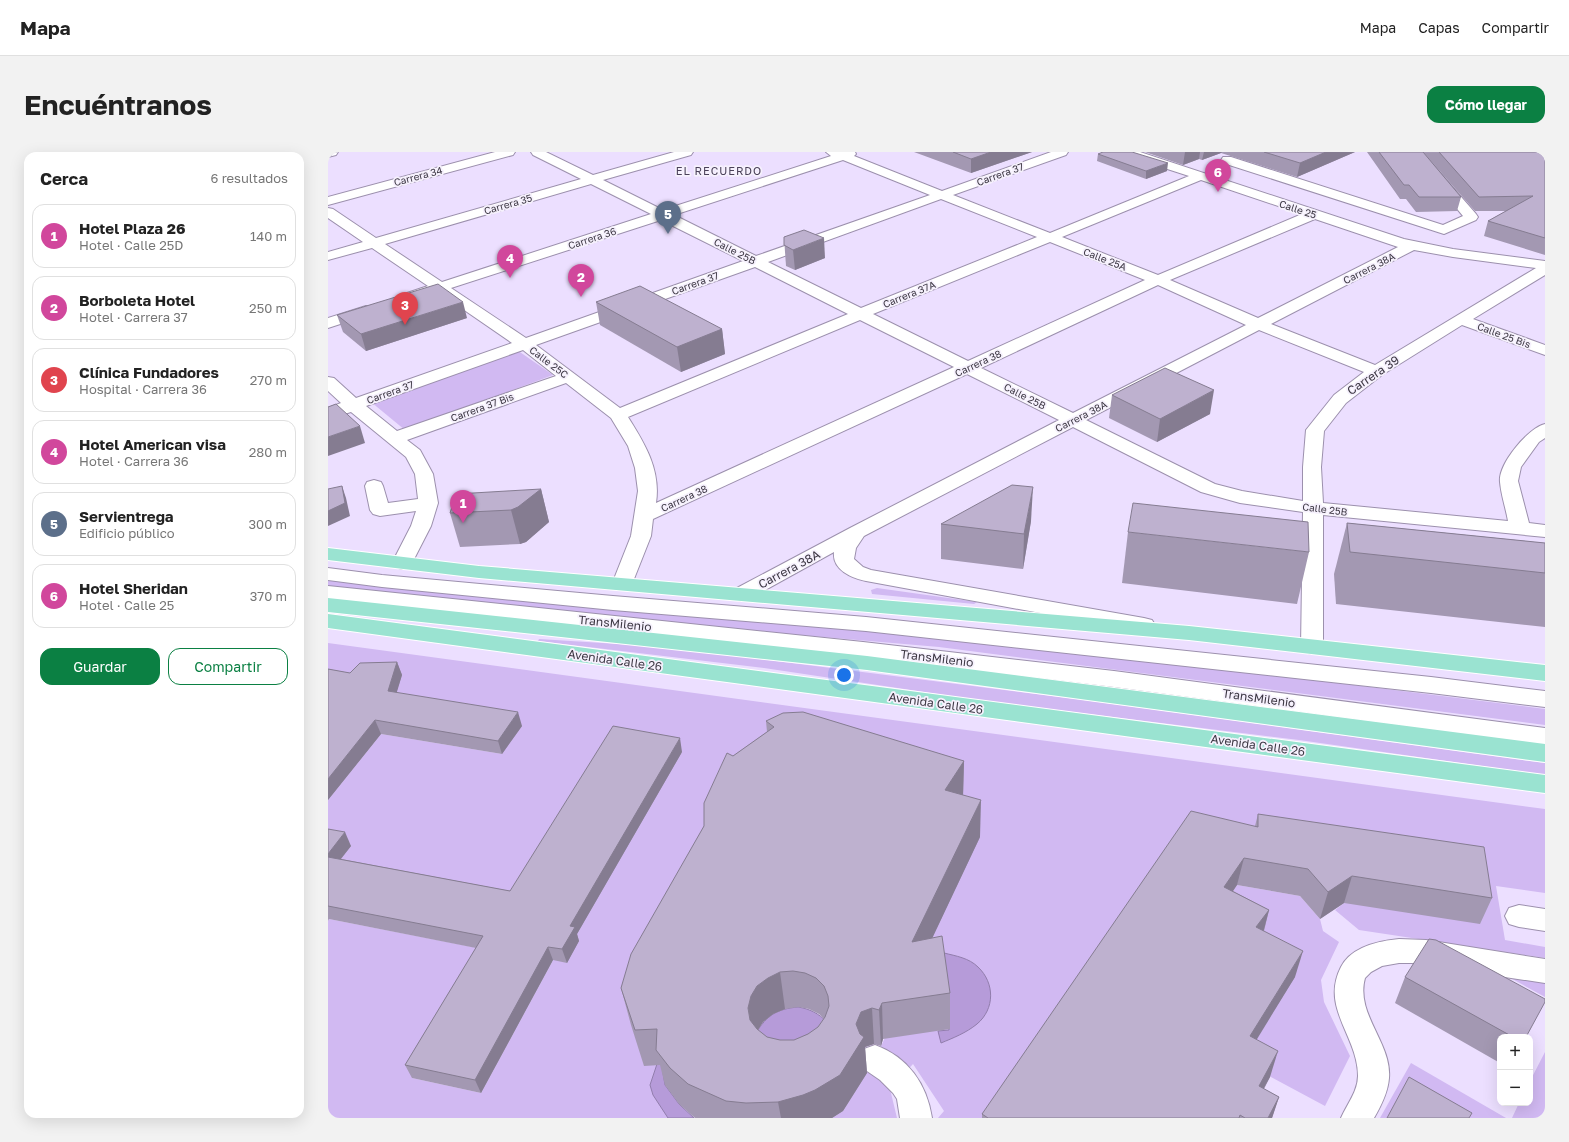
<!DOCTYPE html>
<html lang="es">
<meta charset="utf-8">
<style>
:root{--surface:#fff;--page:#f2f2f2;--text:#222;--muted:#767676;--line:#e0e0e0;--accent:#0b8043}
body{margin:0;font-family:"Golos Text",sans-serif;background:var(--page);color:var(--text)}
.controls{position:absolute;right:12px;bottom:12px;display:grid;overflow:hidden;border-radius:8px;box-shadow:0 4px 16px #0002}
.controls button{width:36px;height:36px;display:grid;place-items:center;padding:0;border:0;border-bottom:1px solid var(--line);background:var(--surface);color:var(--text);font:20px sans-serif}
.you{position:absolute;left:516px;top:523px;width:14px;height:14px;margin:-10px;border:3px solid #fff;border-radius:50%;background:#1a73e8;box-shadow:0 0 0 6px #1a73e833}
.badge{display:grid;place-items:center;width:26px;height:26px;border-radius:50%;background:var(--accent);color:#fff;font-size:13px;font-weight:700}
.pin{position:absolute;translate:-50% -33px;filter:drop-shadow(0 1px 2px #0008)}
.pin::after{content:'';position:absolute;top:21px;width:14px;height:12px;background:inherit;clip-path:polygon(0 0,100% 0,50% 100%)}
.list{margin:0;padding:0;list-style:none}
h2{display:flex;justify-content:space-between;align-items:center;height:52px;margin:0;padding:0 16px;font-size:17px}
h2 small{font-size:13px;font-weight:400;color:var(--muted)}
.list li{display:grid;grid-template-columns:26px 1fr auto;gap:12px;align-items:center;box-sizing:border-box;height:64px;margin:0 8px 8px;padding:0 8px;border:1px solid var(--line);border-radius:12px}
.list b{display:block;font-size:15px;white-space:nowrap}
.list p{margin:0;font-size:13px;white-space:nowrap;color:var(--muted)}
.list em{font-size:13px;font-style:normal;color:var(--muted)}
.actions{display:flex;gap:8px;padding:12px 16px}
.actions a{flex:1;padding:9px 0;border:1px solid var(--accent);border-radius:12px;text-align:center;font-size:14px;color:var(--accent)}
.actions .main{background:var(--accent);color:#fff}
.map{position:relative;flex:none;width:1217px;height:966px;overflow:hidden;border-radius:12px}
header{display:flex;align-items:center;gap:24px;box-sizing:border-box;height:56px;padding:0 20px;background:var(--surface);border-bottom:1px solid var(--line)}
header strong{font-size:19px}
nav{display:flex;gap:22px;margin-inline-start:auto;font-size:14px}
.intro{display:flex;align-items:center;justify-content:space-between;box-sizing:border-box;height:96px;padding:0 24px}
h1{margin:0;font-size:28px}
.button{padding:10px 18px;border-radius:12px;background:var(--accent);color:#fff;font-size:14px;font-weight:700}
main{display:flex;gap:24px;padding:0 24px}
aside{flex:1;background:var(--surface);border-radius:12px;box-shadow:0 4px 16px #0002}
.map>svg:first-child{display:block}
.green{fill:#d1b9f2}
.water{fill:#b69bd9;stroke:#917dac}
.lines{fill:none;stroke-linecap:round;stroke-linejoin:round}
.minor-casing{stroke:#9c90ad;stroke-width:2}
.major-casing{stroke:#fff;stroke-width:2}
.minor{fill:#fff;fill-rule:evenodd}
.major{fill:#9ae3d1;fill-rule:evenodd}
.wall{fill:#a398b2;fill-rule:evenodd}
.shaded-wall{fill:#857c91}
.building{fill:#beb1cf;stroke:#857c91;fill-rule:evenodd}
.labels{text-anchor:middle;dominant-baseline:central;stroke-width:3.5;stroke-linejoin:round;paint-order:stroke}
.far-street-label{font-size:10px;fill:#3c3743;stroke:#f6f1fd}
.far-neighbourhood-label{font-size:11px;letter-spacing:1px;fill:#4a4059;stroke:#f6f1fd}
.street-label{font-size:12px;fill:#3c3743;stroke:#f6f1fd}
</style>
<header>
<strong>Mapa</strong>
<nav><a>Mapa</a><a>Capas</a><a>Compartir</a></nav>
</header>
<div class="intro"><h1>Encuéntranos</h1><a class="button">Cómo llegar</a></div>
<main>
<aside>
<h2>Cerca<small>6 resultados</small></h2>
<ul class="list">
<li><span class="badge" style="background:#d1479c">1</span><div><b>Hotel Plaza 26</b><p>Hotel · Calle 25D</p></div><em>140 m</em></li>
<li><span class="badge" style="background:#d1479c">2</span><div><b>Borboleta Hotel</b><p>Hotel · Carrera 37</p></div><em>250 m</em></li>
<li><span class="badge" style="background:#e0444e">3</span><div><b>Clínica Fundadores</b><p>Hospital · Carrera 36</p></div><em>270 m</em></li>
<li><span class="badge" style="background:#d1479c">4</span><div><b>Hotel American visa</b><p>Hotel · Carrera 36</p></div><em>280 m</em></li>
<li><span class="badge" style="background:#5c6f8a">5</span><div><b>Servientrega</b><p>Edificio público</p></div><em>300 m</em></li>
<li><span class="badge" style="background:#d1479c">6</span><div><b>Hotel Sheridan</b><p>Hotel · Calle 25</p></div><em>370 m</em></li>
</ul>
<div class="actions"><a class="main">Guardar</a><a>Compartir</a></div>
</aside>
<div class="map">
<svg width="1217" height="966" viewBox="0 0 1217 966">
<rect width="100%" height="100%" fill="#ecdfff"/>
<!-- green -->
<g class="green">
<polygon points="189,198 225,223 77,278 43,250"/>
<polygon points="0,427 337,461 584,483 819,507 1217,557 1217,573 611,495 415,478 0,435"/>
<polygon points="549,436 649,450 646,452 544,442 543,438"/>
<polygon points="211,487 338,495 748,547 1217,611 1217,623 971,588 663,550 436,516 210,489"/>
<polygon points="0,491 1217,657 1217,741 1168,734 1177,788 1217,795 1217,806 1031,778 1007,758 1016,751 924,688 667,966 610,966 616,959 585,912 562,937 569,966 504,966 515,959 547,907 651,685 343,913 337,933 351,952 366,966 0,966 0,769 1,767 160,798 84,926 153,941 225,808 187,752 4,718 0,690 0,648 53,582 174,602 0,530"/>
<polygon points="909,733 972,744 992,767 995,779 1011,790 993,828 996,850 1022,904 997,954 915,910 890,761"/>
<polygon points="1179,824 1217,830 1217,845"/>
<polygon points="1217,900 1217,966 1184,966 1191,951 1202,951 1202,929"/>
<polygon points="1083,911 1178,966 1052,966"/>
</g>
<!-- water -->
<g class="water">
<path d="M616 801C628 804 641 806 650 815 667 831 667 857 649 872 638 881 625 886 613 891L610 879 621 878Z"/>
<path d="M470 855C482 857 490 861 499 870L494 911 428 881C439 863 449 857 470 855Z"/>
<polygon points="332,903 337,933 351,952 366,966 340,966 325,943 322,933"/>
</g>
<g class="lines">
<!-- minor casing -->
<g class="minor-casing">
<g id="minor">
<polygon points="0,0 10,0 8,3 0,5"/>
<polygon points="167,0 187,0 185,3 0,53 0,45"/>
<path d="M203 0H218L265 23 346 0H365L363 3 275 28 335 58 503 4 498 0H527L528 2 526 4 614 39 723 0H740L738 3 625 43 722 81 861 24 796 3 794 0H812L1076 87 1125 97 1217 109V123L1145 167 1217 193V203L1134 173 1054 223 1018 251 996 279 993 315 995 351 1180 369C1178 357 1173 343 1172 330 1170 312 1200 276 1217 272V286L1211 290 1193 315 1190 329 1201 371 1217 373V385L995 363V495L992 500 984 502 976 500 973 495 975 360 912 351 873 340 745 275 536 384 528 396 526 407 535 415 543 418 816 466 824 468 827 473 824 478 816 480 538 429C524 426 504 418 506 400L421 447 414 449 407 447 403 442 407 437 522 376 731 268 639 222 325 367 323 384 304 432 301 437 294 438 287 437 284 432 303 384 310 339 307 316 300 294 283 266 238 231 79 288 92 298 105 322 110 351 103 374 84 411 81 415 74 417 67 415 64 411 83 374 88 359 52 364 45 362 42 358 37 334 39 330 46 328 53 330 55 334 60 351 90 347 87 322 78 305 23 260 0 267V256L13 251 0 239V225L6 226 28 246 184 191 110 140 84 149 79 147 76 144 79 141 100 134 44 96 0 108V100L35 90 0 66V56L5 57 48 86 253 27 205 3ZM515 8 602 43 428 104 346 63ZM873 28 974 62 830 123 734 85ZM263 32 323 62 114 130 57 92ZM613 47 709 85 533 156 440 110ZM987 67 1070 95 930 166 842 128ZM333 68 415 109 198 186 123 136ZM722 90 817 128 640 209 545 162ZM1086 98 1125 105 1208 116 1047 213 943 172ZM427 115 520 162 292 256 208 193ZM830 133 918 173 745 261 653 216ZM532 168 626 215 328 351C333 318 317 292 300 265ZM931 178 1036 220 1006 243 978 278 975 315V349L914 339 887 332 758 268ZM195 198 228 224 69 279 38 254Z"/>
<polygon points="1082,0 1094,0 1148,62 1150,65 1148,68 1116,82 895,11 893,8 895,5 903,5 1115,73 1135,64"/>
<polygon points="38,154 43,156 46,159 43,162 0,176 0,166"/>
<polygon points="0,416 54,423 285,444 538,465 1103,525 1217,539 1217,555 1103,541 538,479 285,458 54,435 0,428"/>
<polygon points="0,434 535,490 786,519 1217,576 1217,592 786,535 535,504 0,448"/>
<polygon points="1191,753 1217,757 1217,779 1191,775 1181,772 1177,764 1181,756"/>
<path d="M1071 787 1098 788 1217 807V831L1084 811H1071L1054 814 1043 820 1037 826C1027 862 1064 891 1061 926 1060 940 1053 954 1046 966H1013C1019 952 1030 939 1030 924 1030 884 992 856 1013 815 1023 795 1050 789 1071 787Z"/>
<path d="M547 893C580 905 599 932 604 966H572L569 947 565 941 552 928 536 917 532 907 536 897Z"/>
</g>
</g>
<!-- major casing -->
<g class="major-casing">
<g id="major">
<polygon points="0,396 151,414 861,474 1217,513 1217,529 861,488 151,426 0,408"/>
<polygon points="0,446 539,504 1217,592 1217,610 539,518 0,460"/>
<polygon points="0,462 1217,623 1217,641 0,476"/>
</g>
</g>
<!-- minor -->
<use href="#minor" class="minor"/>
<!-- major -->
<use href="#major" class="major"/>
</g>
<!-- wall -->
<g class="wall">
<polygon points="586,0 704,0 643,21"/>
<polygon points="817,0 1027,0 969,25 893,1 874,8 871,7 855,13"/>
<polygon points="1039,0 1095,0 1133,45 1129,59 1088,60 1078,47 1072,47"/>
<polygon points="1095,0 1217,0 1217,103 1156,84 1160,69 1178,59 1147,59"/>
<polygon points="770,2 839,19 818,27 769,9"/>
<polygon points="456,85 497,106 467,118 458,114"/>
<polygon points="268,150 394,177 397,202 353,220 272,173"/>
<polygon points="9,163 139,166 38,199 15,180"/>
<polygon points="784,243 882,262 829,290 781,266"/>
<polygon points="213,337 221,370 198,390 192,392 132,395 122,361"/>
<polygon points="703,369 695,417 613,407 613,372"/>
<polygon points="1019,371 1217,391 1217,475 1008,452 1006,422"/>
<polygon points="800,380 981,400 969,452 794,431"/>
<polygon points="69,510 74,523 68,541 194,574 174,602 53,582 0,648 0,517 22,521"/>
<path d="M438 569 636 609 635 643 652 685 604 786 622 841V877L555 887 553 894 546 892 537 895 539 921 515 959 504 966H367L351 952 337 933 332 913 316 914 303 873 293 836 376 674 405 604 439 580ZM470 855 481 857 491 862 496 867 490 875 480 882 466 888H452L439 885 430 878 435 870 445 862 457 857Z"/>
<polygon points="354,600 249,782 251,789 239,811 225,808 153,941 84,926 77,913 148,796 1,767 0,769 0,677 23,694 13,707 182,739"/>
<polygon points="930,662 1164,746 1152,772 1016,751 992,767 972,744 909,733 905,739 941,758 936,779 967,825 928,887 942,925 936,937 951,945 944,966 654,966 654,962 927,674"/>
<polygon points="1077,825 1198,885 1172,885 1172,911 1067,851"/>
</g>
<!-- shaded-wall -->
<g class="shaded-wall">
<polygon points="663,0 704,0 643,21 643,7"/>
<polygon points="857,0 872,0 871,7 855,13"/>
<polygon points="876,0 894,0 893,1 874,8"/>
<polygon points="998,0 1027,0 969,25 972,11"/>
<polygon points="840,11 839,19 818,27 818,19"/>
<polygon points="496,86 497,106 467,118 465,98"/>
<polygon points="135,150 139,166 38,199 33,182"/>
<polygon points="394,177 397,202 353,220 349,195"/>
<polygon points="886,238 882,262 829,290 832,267"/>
<polygon points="32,274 37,291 0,304 0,285"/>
<polygon points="14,334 18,346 22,364 0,374 0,359"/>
<polygon points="705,335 703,369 695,417 696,382"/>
<polygon points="213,337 221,370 198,390 192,392 183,358"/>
<polygon points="69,510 74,523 65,553 60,539"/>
<polygon points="190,560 194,574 174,602 170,589"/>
<polygon points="47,568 53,582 0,648 0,627"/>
<polygon points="352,586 354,600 249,782 251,789 239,811 234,797 242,774"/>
<polygon points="636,609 635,645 617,638"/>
<polygon points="653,648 652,685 585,827 584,790"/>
<polygon points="17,680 23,694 4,718 0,709 0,702"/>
<polygon points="916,706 909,733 890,761 896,735"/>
<polygon points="1024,724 1016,751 992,767 1000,740"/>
<polygon points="941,758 934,785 928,775"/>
<polygon points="220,795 225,808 153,941 147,928"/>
<polygon points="975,799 967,825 915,910 922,884"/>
<polygon points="452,820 457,857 445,862 435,870 428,881 426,892 420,856 423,844 429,834 440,826"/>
<polygon points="554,851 555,887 553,894 551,858"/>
<polygon points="544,856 546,892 537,895 539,921 515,959 504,966 453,966 450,950 528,872 533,860"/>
<polygon points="950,899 942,925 923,959 931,934"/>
<polygon points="951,945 944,966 940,966"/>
</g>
<!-- building -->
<g class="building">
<polygon points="625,0 663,0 643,7"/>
<polygon points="775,0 804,0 840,11 818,19 770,2"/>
<polygon points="936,0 998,0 972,11"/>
<polygon points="1051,0 1095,0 1133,45 1091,45 1081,33 1076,33"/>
<polygon points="1111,0 1217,0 1217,86 1160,69 1205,44 1151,45"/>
<polygon points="476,78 496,86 465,98 456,93 456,85"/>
<polygon points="110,132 135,150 33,182 9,163"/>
<polygon points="312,134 394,177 349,195 268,150"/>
<polygon points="837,216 886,238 832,267 784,243"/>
<polygon points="8,252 32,274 0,285 0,255"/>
<polygon points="684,333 705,335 696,382 613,372"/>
<polygon points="14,334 17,351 0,359 0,337"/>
<polygon points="213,337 190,355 183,358 122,361 128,342"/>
<polygon points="805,351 980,370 981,400 800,380"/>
<polygon points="1019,371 1217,391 1217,421 1022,400"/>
<polygon points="69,510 60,539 190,560 170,589 47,568 0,627 0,517 22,521 32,511"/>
<path d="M475 560 636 609 617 638 653 648 584 790 614 784 622 841 554 851 551 858 544 856 533 860 528 872 532 882 536 885 512 923 487 938 475 943 450 950 418 951 398 949 360 932 342 916 328 898 329 877 307 878 293 836 303 802 376 674V651L399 601 405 604 446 575 438 569 455 561ZM465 819 477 821 488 826 496 834 500 844 501 854 497 865 490 875 480 882 466 888H452L439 885 429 877 422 868 420 856 423 844 429 834 440 826 452 820Z"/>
<polygon points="285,574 352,586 242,774 247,775 234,797 220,795 147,928 77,913 155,784 0,754 0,705 182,739"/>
<polygon points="863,659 930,675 930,662 1156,695 1164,746 1024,724 1000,740 980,717 916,706 896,735 941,758 928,775 975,799 922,884 950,899 931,934 951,945 940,966 917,966 912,963 911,966 660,966 654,962"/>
<polygon points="0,677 17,680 0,702"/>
<polygon points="1101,787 1108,788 1217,847 1217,850 1198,885 1185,885 1077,825"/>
<polygon points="1081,925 1144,961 1141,966 1059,966"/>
</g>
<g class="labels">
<!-- far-street labels -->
<g class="far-street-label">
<text transform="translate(672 22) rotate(-20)">Carrera 37</text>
<text transform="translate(90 24) rotate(-15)">Carrera 34</text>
<text transform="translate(180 52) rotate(-16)">Carrera 35</text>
<text transform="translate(970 57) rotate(18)">Calle 25</text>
<text transform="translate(264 86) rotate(-18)">Carrera 36</text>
<text transform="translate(407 99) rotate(27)">Calle 25B</text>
<text transform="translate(777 107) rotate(21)">Calle 25A</text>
<text transform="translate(1041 116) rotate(-27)">Carrera 38A</text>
<text transform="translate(367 131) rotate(-20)">Carrera 37</text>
<text transform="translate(581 142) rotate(-22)">Carrera 37A</text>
<text transform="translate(1176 183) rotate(20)">Calle 25 Bis</text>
<text transform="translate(221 210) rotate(37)">Calle 25C</text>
<text transform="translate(650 211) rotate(-25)">Carrera 38</text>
<text transform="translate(62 240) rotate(-20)">Carrera 37</text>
<text transform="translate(697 244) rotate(27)">Calle 25B</text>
<text transform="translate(154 255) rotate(-20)">Carrera 37 Bis</text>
<text transform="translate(753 264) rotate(-27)">Carrera 38A</text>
<text transform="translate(356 346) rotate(-25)">Carrera 38</text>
<text transform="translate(997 357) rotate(7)">Calle 25B</text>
</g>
<!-- far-neighbourhood labels -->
<g class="far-neighbourhood-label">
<text x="391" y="18">EL RECUERDO</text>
</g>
<!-- street labels -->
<g class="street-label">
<text transform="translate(1045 223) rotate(-34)">Carrera 39</text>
<text transform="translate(461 417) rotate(-28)">Carrera 38A</text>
<text transform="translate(287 471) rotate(6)">TransMilenio</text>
<text transform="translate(609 506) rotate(7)">TransMilenio</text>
<text transform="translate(287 508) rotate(8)">Avenida Calle 26</text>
<text transform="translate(931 546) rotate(8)">TransMilenio</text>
<text transform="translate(608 551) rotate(8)">Avenida Calle 26</text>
<text transform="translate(930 593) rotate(8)">Avenida Calle 26</text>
</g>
</g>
</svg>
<div class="controls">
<button>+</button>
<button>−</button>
</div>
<div class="you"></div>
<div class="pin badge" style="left:135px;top:371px;background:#d1479c">1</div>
<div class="pin badge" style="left:253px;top:145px;background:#d1479c">2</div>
<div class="pin badge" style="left:77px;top:173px;background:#e0444e">3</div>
<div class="pin badge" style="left:182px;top:126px;background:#d1479c">4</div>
<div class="pin badge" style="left:340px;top:82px;background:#5c6f8a">5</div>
<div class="pin badge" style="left:890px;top:40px;background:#d1479c">6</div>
</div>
</main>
